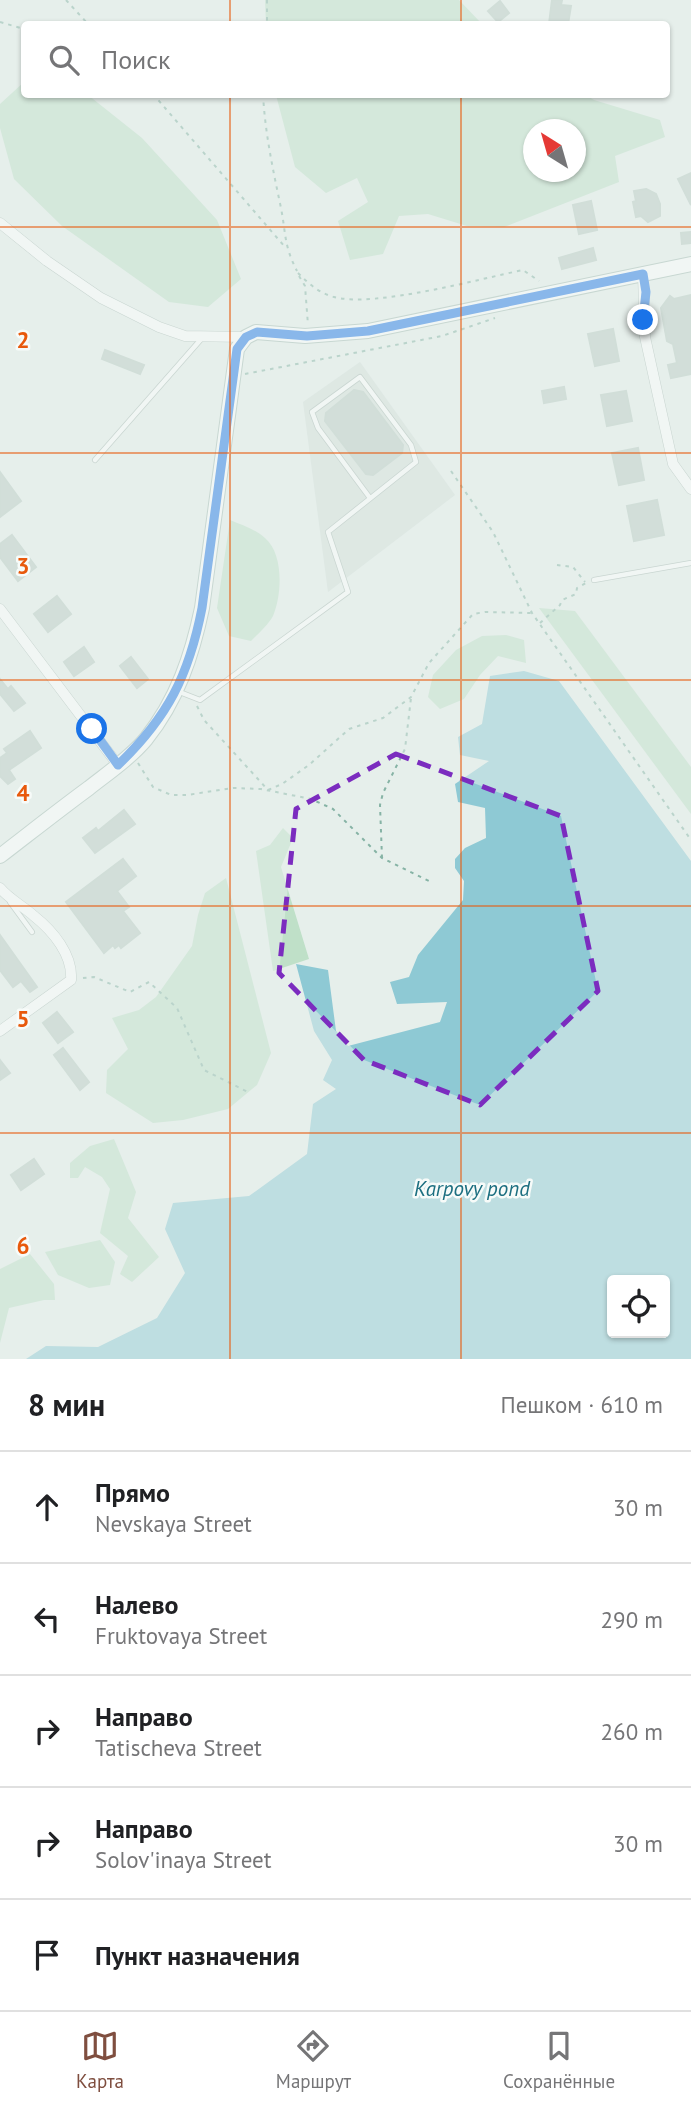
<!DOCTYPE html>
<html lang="ru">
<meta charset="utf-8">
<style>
:root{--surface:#fff;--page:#f2f2f2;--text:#202124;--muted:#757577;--line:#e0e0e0;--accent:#7f4e3f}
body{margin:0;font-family:"PT Sans",sans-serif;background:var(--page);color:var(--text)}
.controls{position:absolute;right:21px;bottom:21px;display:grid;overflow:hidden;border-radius:7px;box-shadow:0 2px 5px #0004}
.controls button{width:63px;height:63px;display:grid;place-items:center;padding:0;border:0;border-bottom:2px solid var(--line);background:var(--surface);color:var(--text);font:35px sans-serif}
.compass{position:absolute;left:523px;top:119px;width:63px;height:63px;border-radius:50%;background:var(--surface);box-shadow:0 2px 5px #0004;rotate:323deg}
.stop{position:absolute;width:21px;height:21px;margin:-16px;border:5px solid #1a73e8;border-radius:50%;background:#fff}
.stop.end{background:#1a73e8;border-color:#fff;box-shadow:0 2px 7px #0008}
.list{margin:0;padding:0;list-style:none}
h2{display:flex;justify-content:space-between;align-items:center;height:91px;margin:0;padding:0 28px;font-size:30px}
h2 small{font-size:23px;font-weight:400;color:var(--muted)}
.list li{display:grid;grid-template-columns:46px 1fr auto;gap:21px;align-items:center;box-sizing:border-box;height:112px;padding:0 28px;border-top:2px solid var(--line)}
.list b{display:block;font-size:26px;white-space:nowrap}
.list p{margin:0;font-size:23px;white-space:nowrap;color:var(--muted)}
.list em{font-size:23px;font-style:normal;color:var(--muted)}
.icon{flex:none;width:38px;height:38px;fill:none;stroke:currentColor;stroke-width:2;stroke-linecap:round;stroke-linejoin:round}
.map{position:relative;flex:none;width:691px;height:1359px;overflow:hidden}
.search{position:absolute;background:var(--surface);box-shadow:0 2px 5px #0004;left:21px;right:21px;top:21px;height:77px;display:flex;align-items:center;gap:18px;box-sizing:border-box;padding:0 24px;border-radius:7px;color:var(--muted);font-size:26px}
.sheet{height:651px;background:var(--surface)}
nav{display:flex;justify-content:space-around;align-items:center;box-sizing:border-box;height:98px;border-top:2px solid var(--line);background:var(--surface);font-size:19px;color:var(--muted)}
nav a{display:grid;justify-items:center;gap:4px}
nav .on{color:var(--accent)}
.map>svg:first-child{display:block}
.built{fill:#d4dfda}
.green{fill:#bfe0c8;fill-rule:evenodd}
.water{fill:#8ec9d4;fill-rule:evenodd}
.building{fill:#bbcac4;stroke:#b8c9c2;stroke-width:2}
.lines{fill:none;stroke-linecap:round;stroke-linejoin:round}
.lane-casing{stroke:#a8b8b2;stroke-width:6}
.street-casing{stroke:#a8b8b2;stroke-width:11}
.secondary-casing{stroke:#a4bbb3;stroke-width:16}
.path{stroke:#86b3a5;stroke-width:2;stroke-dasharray:3.5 5;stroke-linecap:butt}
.lane{stroke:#fff;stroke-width:4.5}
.street{stroke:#fff;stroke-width:10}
.secondary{stroke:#fff;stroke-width:14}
.route{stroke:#1a73e8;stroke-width:9}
.marked{fill:none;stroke:#7b2cbf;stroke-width:5;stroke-dasharray:14 9;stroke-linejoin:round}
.grid{fill:none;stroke:#e8590c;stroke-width:2;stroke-opacity:0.55}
.labels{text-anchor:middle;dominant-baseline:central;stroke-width:5;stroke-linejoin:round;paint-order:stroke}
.water-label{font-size:21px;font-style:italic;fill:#1c6f80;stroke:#f7fbf9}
.grid-label{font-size:23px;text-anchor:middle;font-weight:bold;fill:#e8590c;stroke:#f7fbf9;stroke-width:5;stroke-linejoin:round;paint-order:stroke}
</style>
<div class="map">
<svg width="691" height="1359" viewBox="0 0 691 1359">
<rect width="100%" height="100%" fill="#e6efeb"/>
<!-- built -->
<polygon class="built" points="360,362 455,495 328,592 303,402"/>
<!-- green -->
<g class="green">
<polygon points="265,0 459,0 482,24 266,24"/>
<polygon points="24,82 24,94 88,95 142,138 217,220 241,279 208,307 169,302 62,226 14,179 0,128 0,104"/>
<path d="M276 95H586L594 100 660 120 665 137 615 156 619 182 504 227 467 226 428 214 399 216 383 254 350 260 338 221 368 202 357 178 326 193 295 167ZM534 130H576V172H534Z"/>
<path d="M230 520C242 525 255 529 265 538 284 554 282 595 273 616 268 625 258 634 251 641L229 636 217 608Z"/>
<polygon points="539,608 575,611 691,767 691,814"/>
<polygon points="506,635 524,640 526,663 498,656 480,675 464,699 440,709 428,697 433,675 456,650 482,636"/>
<polygon points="283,828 293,838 281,867 309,959 273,971 256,851 270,845"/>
<polygon points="226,878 271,1053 257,1085 228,1109 183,1120 153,1123 106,1093 107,1070 128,1049 112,1018 139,1010 156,997 192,946 198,915 205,893"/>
<polygon points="114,1139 136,1192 128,1218 159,1257 132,1282 120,1274 128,1256 100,1233 110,1189 102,1177 85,1167 78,1178 70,1178 70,1163 90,1146"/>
<polygon points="100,1240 115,1262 110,1285 89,1288 58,1275 45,1252"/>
<polygon points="30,1254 54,1284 55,1300 44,1300 9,1308 0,1343 0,1269"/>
</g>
<!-- water -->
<path class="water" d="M524 671 559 681 691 861V1359H26L46 1346 98 1347 157 1318 185 1273 165 1229 173 1203 249 1196 307 1154 313 1104 336 1089 323 1080 332 1060 314 1031 296 964 328 970 336 1031 348 1046 440 1022 447 1002 397 1004 390 982 409 977 418 955 463 900 464 881 455 868V859L465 848 486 838 485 808 458 802 455 784 489 761 460 755 458 737 482 724 490 676ZM612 1280H665V1333H612Z"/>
<!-- building -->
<g class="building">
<polygon points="552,0 562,0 561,5 571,6 568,24 549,24"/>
<polygon points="500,1 509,13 498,22 488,11"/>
<polygon points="691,173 691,205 678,179"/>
<polygon points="646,189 656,194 660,204 660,216 648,222 641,216 636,217 633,202 636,201 634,191"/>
<polygon points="591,201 597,230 579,234 573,205"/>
<polygon points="691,232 691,243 682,244 681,233"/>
<polygon points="593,248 596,260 562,269 559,258"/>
<polygon points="691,295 691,374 671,378 668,365 677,363 673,344 667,341 661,308 670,296 674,299"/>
<polygon points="613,329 619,361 595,366 588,334"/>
<polygon points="105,350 144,365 140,374 102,359"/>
<polygon points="564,387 566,399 544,403 542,391"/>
<polygon points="354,390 363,392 403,445 402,453 373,475 366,474 325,421 326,413"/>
<polygon points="626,391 632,421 607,426 601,395"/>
<polygon points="638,448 644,480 619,485 612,453"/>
<polygon points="0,472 21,501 0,517"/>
<polygon points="657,500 664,535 634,541 627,506"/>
<polygon points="12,535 36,567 18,581 0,557 0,544"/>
<polygon points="57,596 71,614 48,632 34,614"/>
<polygon points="84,647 94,662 74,676 64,662"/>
<polygon points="131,657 148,679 137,688 120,666"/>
<polygon points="0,679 8,689 11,686 25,703 14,711 0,694"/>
<polygon points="30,731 41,748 9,770 15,779 8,784 0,776 0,758 7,753 4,749"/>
<polygon points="124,810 135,824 95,853 83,838 96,828 98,831"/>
<polygon points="123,859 136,876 117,891 129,907 123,911 140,933 121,948 119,945 115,948 113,945 104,953 66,902"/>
<polygon points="0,935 37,987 30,992 21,981 13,987 0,970"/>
<polygon points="57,1012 73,1032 58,1043 43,1023"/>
<polygon points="63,1048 89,1082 80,1090 54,1055"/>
<polygon points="0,1060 10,1073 0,1080"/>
<polygon points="34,1159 44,1174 21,1190 11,1175"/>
</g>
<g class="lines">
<!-- lane casing -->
<g class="lane-casing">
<g id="lane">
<polyline points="95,460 203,337"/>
<polyline points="594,580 691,563"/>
<polyline points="177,691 200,700 348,592 328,532 416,462 411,445 360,377 312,412 318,428 370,498"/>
<polyline points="10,902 32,932"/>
</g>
</g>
<!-- street casing -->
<g class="street-casing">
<g id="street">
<polyline points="0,223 47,261 101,298 159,327 185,336 246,337"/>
<polyline points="643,274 645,337 673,464 691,489"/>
<polyline points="0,609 118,765"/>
<path d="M0 888C9 899 23 906 34 916 53 931 73 955 71 980L0 1031"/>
</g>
</g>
<!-- secondary casing -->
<g class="secondary-casing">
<path id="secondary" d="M0 856C30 833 59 810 89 788 108 773 130 758 146 739 177 700 192 656 202 608L237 349 246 337 256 332 305 336 368 331 691 264"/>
</g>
<!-- path -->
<g class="path">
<polyline points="66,0 88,24"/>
<polyline points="267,0 267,24"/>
<polyline points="0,22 24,29"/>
<polyline points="153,94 285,247"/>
<path d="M263 94C265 133 273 170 281 208 286 234 284 246 297 271"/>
<path d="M298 273C309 284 319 293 334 297 374 308 479 279 523 270L539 281"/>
<polyline points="299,276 305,286 308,325"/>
<polyline points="245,374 442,336 495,318"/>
<polyline points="451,471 493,532 532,613 691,840"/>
<polyline points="557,565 573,567 585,582"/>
<polyline points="540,623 560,605 562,600 576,594 577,588 586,583"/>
<polyline points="197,706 204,720 268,790 282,784 309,765 349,729 383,718 411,697 429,663 473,614 485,612 532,613"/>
<polyline points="138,763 153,787 171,795 187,795 233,788 261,789 311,799 333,809 382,858 429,881"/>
<polyline points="382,858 380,805 383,793 405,749 411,698"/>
<polyline points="83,978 94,977 130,992 149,982 177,1008 204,1070 248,1092"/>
</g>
<!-- lane -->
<use href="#lane" class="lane"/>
<!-- street -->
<use href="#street" class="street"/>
<!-- secondary -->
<use href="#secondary" class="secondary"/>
</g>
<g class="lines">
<!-- route -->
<path class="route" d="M92 729 118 765C168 717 189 675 202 608L237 349 246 337 257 332 307 336 368 331 643 274 646 292 643 320"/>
</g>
<!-- marked area -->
<path d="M0 0H691V1359H0ZM396 754 561 816 598 991 480 1105 364 1060 279 973 296 809Z" fill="#e6efeb" fill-opacity=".55" fill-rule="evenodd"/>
<path class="marked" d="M396 754 561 816 598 991 480 1105 364 1060 279 973 296 809Z"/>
<!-- grid -->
<path class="grid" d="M230 0V24M461 0V24M230 94V1359M461 94V1359M0 227H691M0 453H691M0 680H691M0 906H691M0 1133H691"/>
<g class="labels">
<!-- water labels -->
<g class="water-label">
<text x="472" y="1188">Karpovy pond</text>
</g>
</g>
<g class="grid-label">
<text x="23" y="348">2</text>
<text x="23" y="574">3</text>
<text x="23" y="801">4</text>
<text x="23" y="1027">5</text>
<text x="23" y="1254">6</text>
</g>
</svg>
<div class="controls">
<button><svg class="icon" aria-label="locate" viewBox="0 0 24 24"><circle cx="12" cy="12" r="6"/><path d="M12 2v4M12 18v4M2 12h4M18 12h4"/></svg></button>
</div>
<svg class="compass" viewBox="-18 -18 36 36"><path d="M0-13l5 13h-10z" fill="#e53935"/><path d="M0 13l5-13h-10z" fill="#757577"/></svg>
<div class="stop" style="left:92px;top:729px"></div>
<div class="stop end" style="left:643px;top:320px"></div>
<div class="search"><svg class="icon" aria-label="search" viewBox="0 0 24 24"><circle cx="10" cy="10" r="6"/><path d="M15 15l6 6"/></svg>Поиск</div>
</div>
<section class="sheet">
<h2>8 мин<small>Пешком · 610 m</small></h2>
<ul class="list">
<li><svg class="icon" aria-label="ahead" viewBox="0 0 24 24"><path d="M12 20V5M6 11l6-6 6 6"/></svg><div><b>Прямо</b><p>Nevskaya Street</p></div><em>30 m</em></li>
<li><svg class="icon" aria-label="left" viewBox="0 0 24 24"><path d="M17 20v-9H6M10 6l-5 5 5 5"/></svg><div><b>Налево</b><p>Fruktovaya Street</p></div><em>290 m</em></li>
<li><svg class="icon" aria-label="right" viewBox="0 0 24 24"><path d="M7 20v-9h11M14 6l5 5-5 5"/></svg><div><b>Направо</b><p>Tatischeva Street</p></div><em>260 m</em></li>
<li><svg class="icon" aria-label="right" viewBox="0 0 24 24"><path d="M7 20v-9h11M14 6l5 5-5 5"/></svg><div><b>Направо</b><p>Solov'inaya Street</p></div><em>30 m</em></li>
<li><svg class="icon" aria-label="arrive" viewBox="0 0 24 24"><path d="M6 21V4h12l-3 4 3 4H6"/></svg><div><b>Пункт назначения</b></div></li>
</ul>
</section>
<nav>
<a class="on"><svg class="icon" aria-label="map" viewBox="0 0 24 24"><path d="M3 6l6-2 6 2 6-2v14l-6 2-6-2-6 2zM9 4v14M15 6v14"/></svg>Карта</a>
<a><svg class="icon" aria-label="directions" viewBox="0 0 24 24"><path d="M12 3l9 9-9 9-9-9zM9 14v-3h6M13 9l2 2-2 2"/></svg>Маршрут</a>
<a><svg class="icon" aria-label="saved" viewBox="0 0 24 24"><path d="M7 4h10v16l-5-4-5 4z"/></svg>Сохранённые</a>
</nav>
